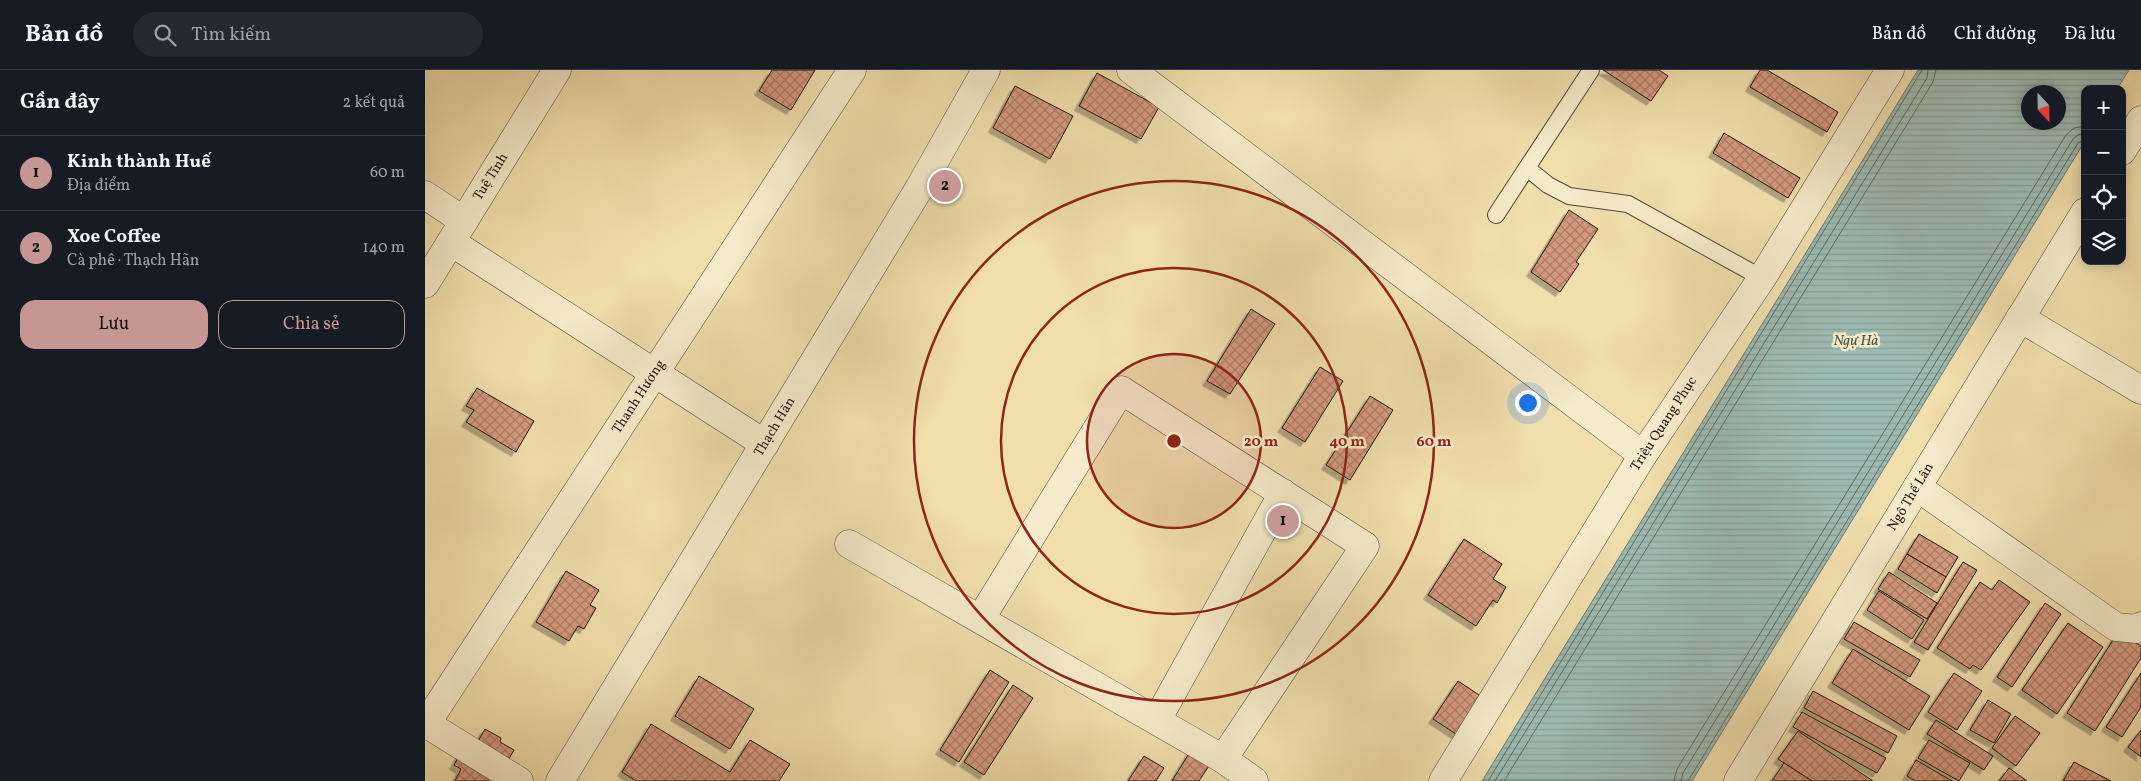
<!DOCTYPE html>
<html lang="vi">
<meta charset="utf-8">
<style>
:root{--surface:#171b24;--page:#242831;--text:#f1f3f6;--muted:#9ea1a6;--line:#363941;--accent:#c59692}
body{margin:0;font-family:Vollkorn,serif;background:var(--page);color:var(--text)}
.controls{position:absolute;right:15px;top:15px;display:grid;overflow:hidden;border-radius:10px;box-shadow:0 2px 12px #0003}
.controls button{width:45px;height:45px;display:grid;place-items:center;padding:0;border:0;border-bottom:1px solid var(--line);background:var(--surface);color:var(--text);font:25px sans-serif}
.compass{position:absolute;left:1596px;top:15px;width:45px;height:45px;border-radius:50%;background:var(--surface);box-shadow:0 2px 12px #0003;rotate:158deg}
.you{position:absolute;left:1102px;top:332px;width:18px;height:18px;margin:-12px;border:4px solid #fff;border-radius:50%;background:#1a73e8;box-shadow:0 0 0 8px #1a73e833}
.badge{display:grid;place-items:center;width:32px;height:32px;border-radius:50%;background:var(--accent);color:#111;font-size:16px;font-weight:700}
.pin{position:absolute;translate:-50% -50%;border:2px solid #fff;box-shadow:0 1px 5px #0006}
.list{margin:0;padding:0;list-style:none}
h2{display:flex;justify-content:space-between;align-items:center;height:65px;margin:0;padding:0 20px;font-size:21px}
h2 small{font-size:16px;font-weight:400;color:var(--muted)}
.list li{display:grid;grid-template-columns:32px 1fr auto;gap:15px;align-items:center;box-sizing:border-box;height:75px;padding:0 20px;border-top:1px solid var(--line)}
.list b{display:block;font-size:19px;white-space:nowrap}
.list p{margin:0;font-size:16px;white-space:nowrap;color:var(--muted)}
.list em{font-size:16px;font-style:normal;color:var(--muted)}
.actions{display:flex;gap:10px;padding:15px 20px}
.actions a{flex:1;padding:11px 0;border:1px solid var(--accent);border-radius:15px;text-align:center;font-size:18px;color:var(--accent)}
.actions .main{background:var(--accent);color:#111}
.icon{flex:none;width:28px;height:28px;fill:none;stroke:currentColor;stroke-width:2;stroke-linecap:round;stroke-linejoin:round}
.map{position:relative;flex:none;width:1716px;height:711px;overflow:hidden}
header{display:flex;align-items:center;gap:30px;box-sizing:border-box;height:70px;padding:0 25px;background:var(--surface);border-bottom:1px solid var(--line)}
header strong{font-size:24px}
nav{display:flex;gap:28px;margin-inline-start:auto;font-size:18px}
.search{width:350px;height:45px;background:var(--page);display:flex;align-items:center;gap:12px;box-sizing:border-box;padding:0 18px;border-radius:28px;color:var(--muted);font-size:19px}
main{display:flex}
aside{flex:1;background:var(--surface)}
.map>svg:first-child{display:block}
.water{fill:url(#water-rules);stroke:#6b7a71;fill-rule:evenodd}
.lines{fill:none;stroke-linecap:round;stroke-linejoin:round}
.shore{stroke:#5e6a60;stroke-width:1}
.building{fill:url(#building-cross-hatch);stroke:#1f180f;filter:url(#shadow)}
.service-casing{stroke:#534a36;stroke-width:18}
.minor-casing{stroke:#534a36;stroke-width:29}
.tertiary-casing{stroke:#534a36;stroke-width:29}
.service{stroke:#f5eac9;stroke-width:16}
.minor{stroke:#f5eac9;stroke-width:28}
.tertiary{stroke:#f5eac9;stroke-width:28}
.ring{fill:none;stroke:#8f2418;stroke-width:2.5}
.labels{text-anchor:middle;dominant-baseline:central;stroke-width:5;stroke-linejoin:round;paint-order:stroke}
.street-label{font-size:14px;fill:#1f180f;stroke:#f5eac9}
.water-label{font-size:15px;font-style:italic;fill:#4b5148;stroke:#f5eac9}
.centre{fill:#8f2418;stroke:#f5eac9;stroke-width:2.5}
.ring-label{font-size:15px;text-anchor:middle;font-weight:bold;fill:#8f2418;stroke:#f5eac9;stroke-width:5;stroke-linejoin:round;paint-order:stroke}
</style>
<header>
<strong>Bản đồ</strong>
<div class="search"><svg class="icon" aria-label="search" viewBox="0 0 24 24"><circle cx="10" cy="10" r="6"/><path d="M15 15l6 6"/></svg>Tìm kiếm</div>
<nav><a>Bản đồ</a><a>Chỉ đường</a><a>Đã lưu</a></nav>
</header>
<main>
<aside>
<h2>Gần đây<small>2 kết quả</small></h2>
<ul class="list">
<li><span class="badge">1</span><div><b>Kinh thành Huế</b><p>Địa điểm</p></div><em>60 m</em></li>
<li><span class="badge">2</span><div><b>Xoe Coffee</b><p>Cà phê · Thạch Hãn</p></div><em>140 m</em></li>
</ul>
<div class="actions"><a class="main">Lưu</a><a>Chia sẻ</a></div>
</aside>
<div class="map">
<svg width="1716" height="711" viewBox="0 0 1716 711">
<defs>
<pattern id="water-rules" width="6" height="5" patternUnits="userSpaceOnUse" patternTransform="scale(1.25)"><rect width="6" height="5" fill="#9dbbb2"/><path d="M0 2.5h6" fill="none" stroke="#87a098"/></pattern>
<pattern id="building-cross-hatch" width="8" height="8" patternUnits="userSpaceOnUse" patternTransform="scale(1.25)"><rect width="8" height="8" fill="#d59a7e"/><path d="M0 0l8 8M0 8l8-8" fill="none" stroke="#ac7d66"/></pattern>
<filter id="shadow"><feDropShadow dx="-4.5" dy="4.5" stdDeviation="0" flood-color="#0004"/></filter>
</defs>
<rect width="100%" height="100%" fill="#f0deac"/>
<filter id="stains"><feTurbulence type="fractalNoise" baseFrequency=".004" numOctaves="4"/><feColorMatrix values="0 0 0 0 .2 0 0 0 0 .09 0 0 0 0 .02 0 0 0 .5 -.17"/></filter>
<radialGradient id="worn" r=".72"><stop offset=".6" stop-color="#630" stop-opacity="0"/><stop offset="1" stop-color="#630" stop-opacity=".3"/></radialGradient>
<!-- water -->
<path class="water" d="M1493 0H1704L1692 19H1660V71L1267 711H1057ZM1604 22H1634V52H1604Z"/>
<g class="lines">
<!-- shore -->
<g class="shore">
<polyline points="1063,711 1497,0"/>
<polyline points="1070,711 1502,8 1503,0"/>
<polyline points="1079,711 1508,12 1511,0"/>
<polyline points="1249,711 1252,699 1641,65 1649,58 1660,56"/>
<polyline points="1256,711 1258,703 1648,69 1653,65 1660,63"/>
<polyline points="1263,711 1653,73 1660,70"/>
</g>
</g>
<!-- building -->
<g class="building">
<polygon points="347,0 390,0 366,40 334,21"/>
<polygon points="1178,0 1234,0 1243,6 1226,31"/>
<polygon points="1335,0 1342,0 1413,42 1402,62 1325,17"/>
<polygon points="672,3 734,37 716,69 654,36"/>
<polygon points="590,16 648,46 625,89 568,58"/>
<polygon points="1299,63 1375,108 1363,128 1288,83"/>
<polygon points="1144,140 1173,159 1151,192 1154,194 1135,222 1106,202"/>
<polygon points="826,239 850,254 805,324 782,311"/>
<polygon points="895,297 918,311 880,372 857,358"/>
<polygon points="52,318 109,351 91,382 41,352 49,340 41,336"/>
<polygon points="945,326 968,340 925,410 901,395"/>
<polygon points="1494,464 1533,487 1521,507 1482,484"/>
<polygon points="1039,469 1077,494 1068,509 1081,517 1072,533 1068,530 1051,556 1003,525"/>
<polygon points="1482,484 1521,507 1512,523 1473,499"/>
<polygon points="1538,492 1552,500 1503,580 1489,572"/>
<polygon points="141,501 174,520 165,535 171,538 159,559 153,556 144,571 111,552"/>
<polygon points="1464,502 1512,533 1502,549 1453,519"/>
<polygon points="1574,510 1605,532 1556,600 1548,595 1545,599 1512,578 1555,512 1567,520"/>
<polygon points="1454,521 1499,550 1487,569 1442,540"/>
<polygon points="1620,533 1636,544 1587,617 1572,607"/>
<polygon points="1429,552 1495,590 1485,607 1419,569"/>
<polygon points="1643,553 1678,577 1632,644 1597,620"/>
<polygon points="1693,562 1716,576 1716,588 1670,661 1642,643"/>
<polygon points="1428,579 1505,626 1484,660 1407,613"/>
<polygon points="565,600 584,612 534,692 515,680"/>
<polygon points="1529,603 1557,621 1532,660 1503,642"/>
<polygon points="1716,603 1716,637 1697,667 1681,657"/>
<polygon points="274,606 329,639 305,679 250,646"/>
<polygon points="1033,611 1072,637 1031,664 1008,649"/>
<polygon points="588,615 608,628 559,705 539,692"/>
<polygon points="1388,621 1472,666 1463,683 1379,638"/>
<polygon points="1563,630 1586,644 1569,673 1545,660"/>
<polygon points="1377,642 1461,688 1452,703 1368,657"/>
<polygon points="1590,646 1615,663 1591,696 1567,678"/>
<polygon points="1511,650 1568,686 1559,700 1502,664"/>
<polygon points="226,654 305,702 325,670 365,694 354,711 211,711 197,702"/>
<polygon points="60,659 76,668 75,672 89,680 71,711 30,711 36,699 29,695 35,684 48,680"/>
<polygon points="1716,660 1716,687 1703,677"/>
<polygon points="1373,661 1448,711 1387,711 1353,689"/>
<polygon points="773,669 793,682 774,711 747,711"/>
<polygon points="1504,670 1545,693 1534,711 1493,688"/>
<polygon points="719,686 739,698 731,711 703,711"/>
<polygon points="1491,690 1527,711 1490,711 1482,706"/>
<polygon points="1649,692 1686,711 1638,711"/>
<polygon points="1359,693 1387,711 1347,711"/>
<polygon points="1584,698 1602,711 1574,711"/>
</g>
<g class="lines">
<!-- service casing -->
<g class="service-casing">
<g id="service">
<polyline points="1102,98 1123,115 1144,126 1203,134 1337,208"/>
<polyline points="1071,145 1166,0"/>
</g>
</g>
<!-- minor casing -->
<g class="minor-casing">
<g id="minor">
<polyline points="706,0 1218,385"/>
<polyline points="1697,81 1716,50"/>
<polyline points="0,125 39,151"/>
<polyline points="26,172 340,374"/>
<polyline points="0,214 132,0"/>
<polyline points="1595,248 1716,320"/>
<polyline points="1492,417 1691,557 1712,559 1716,556"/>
<polyline points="424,474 798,689 829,711"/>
<polyline points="556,548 696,320 940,476 798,689"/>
<polyline points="732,650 858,423"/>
<polyline points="0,653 94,711"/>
<polyline points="1,654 427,0"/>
<polyline points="1018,711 1218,385 1337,208 1465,0"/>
<polyline points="1313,711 1660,142"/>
</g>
</g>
<!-- tertiary casing -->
<g class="tertiary-casing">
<polyline id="tertiary" points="135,711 495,117 561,0"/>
</g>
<!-- service -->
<use href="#service" class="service"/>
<!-- minor -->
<use href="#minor" class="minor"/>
<!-- tertiary -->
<use href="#tertiary" class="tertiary"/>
</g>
<!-- distance rings -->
<circle cx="749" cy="371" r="87" fill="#8f2418" fill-opacity=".12"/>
<g class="ring">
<circle cx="749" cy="371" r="87"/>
<circle cx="749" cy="371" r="173"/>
<circle cx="749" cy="371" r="260"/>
</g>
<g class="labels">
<!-- street labels -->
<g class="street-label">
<text transform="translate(66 107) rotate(-58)">Tuệ Tĩnh</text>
<text transform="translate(214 327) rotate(-57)">Thanh Hương</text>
<text transform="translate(1239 354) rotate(-57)">Triệu Quang Phục</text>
<text transform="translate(350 357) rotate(-59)">Thạch Hãn</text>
<text transform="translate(1486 427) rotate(-59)">Ngô Thế Lân</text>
</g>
<!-- water labels -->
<g class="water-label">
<text x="1431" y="271">Ngự Hà</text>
</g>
</g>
<circle cx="749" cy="371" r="8" class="centre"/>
<g class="ring-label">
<text x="836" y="376">20 m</text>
<text x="922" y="376">40 m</text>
<text x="1009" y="376">60 m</text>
</g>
<rect width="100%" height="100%" filter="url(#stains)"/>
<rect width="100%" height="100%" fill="url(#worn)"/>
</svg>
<div class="controls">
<button>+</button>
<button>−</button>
<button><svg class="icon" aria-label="locate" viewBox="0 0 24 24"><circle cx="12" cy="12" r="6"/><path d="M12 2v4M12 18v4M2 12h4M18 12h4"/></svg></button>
<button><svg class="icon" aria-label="layers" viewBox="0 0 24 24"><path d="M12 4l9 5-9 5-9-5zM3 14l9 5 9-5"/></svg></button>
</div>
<svg class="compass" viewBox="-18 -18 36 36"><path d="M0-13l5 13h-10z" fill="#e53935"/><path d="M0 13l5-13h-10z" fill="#9ea1a6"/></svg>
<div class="you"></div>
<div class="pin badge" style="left:858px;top:451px">1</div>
<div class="pin badge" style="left:520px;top:116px">2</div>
</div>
</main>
